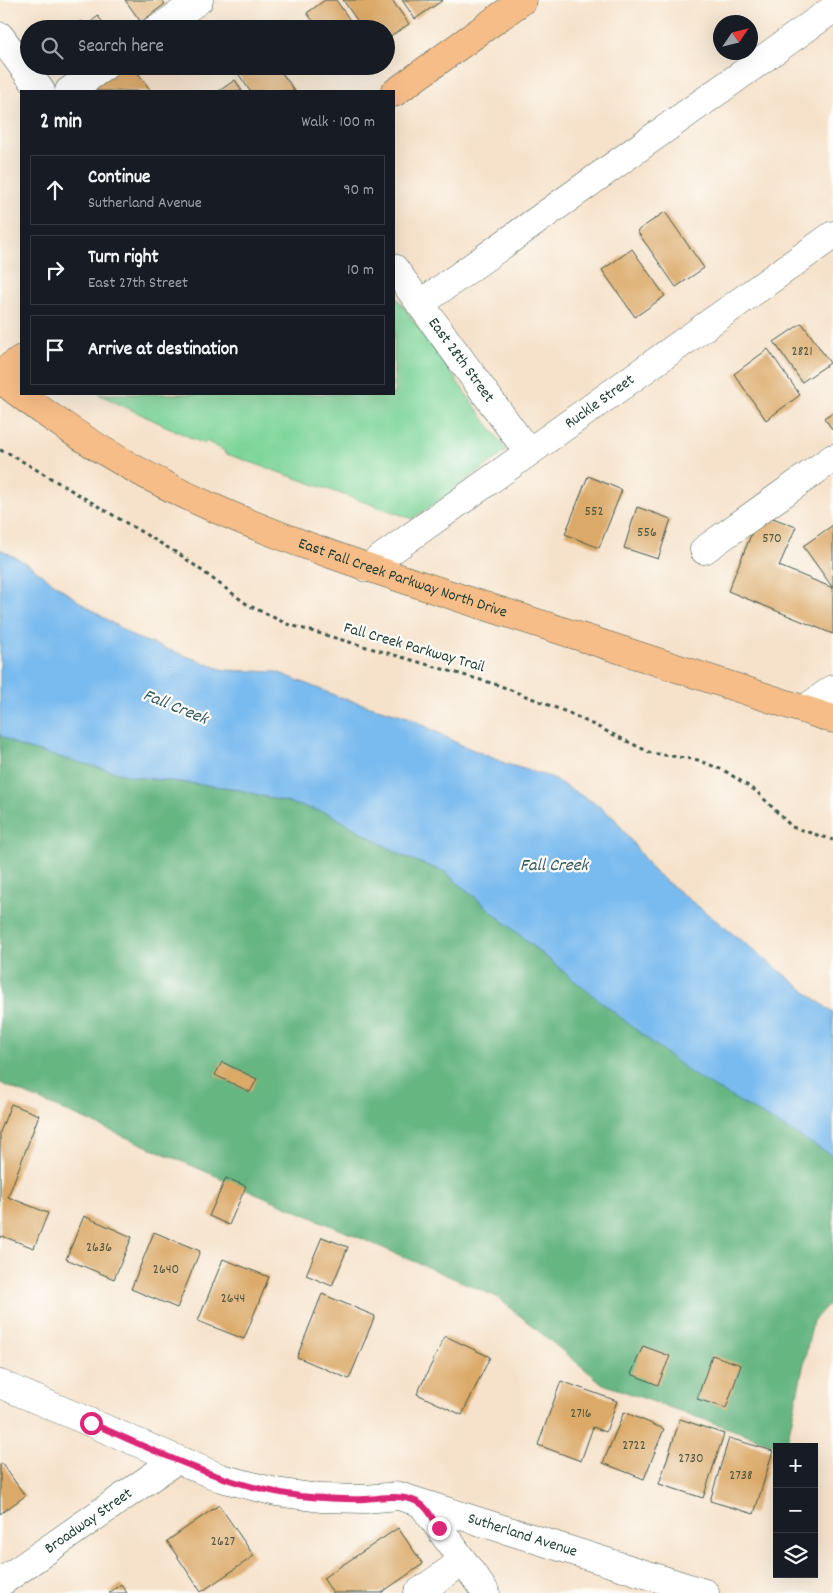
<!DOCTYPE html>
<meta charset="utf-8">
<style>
:root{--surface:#171b24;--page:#242831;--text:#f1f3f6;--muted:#9ea1a6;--line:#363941}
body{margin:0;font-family:Dekko,sans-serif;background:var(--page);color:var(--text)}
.controls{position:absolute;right:15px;bottom:15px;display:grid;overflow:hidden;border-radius:0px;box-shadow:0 5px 20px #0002}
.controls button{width:45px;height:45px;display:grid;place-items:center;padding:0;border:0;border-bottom:1px solid var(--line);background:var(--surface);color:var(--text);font:25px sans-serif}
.compass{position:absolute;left:713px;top:15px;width:45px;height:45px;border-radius:50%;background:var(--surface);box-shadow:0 5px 20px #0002;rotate:55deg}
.stop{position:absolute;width:15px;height:15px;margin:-11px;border:4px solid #db2777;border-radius:50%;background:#fff}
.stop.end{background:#db2777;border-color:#fff;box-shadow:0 1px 5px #0008}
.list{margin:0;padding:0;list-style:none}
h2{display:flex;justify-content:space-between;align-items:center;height:65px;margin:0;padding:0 20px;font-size:21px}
h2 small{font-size:16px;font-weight:400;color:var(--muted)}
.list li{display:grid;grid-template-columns:32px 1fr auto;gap:15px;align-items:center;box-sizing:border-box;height:70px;margin:0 10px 10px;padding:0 10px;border:1px solid var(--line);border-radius:0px}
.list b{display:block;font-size:19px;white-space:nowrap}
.list p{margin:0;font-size:16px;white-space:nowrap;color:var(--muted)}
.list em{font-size:16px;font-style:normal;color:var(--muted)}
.icon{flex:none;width:28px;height:28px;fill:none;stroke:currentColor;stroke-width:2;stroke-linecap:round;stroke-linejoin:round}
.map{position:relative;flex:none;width:833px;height:1593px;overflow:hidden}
.search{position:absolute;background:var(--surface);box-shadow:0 5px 20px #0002;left:20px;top:20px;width:375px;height:55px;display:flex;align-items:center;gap:12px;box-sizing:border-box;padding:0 18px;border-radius:28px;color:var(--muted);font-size:19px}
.panel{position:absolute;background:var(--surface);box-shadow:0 5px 20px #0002;left:20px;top:90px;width:375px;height:305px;border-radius:0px}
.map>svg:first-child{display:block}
.green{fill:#7ed59a;stroke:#4e8967}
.forest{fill:#66b682;stroke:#427a5b}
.water{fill:#7abbef;stroke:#4c7c92}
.building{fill:#dba967}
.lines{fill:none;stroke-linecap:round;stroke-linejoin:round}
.minor-casing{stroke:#3f564b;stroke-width:29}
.major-casing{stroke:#3f564b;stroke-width:29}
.path{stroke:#3f564b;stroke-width:3;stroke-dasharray:4 4;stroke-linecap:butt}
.minor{stroke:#fff;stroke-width:28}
.major{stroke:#f7bd88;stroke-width:28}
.route{stroke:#db2777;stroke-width:6}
.labels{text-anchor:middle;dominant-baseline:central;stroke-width:4.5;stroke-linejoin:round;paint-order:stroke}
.number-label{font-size:14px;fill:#4e5841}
.street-label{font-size:16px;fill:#1f3d34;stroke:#fdfcf7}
.water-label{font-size:18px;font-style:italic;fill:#365c63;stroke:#fdfcf7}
</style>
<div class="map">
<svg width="833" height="1593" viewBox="0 0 833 1593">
<rect width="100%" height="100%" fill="#fdfcf7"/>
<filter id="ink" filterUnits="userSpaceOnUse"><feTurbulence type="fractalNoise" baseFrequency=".02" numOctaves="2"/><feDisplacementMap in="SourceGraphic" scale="10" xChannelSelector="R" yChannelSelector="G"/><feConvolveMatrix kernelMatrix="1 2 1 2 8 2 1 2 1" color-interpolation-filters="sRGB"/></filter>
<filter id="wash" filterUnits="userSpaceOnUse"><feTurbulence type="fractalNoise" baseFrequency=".0096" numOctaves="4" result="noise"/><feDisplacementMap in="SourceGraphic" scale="20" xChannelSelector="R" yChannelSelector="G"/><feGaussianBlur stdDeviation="1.12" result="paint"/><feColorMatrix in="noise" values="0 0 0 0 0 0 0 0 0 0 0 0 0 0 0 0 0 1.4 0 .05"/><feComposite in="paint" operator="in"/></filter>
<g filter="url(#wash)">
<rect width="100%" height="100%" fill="#f6e2cb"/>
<!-- green -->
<polygon class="green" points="394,294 505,448 505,452 413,519 224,453 225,451 206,441 204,444 98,394 394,394"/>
<!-- forest -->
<polygon class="forest" points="0,735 21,747 135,777 232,788 328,813 405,857 445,872 571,978 833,1156 833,1299 813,1321 786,1447 782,1447 603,1384 497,1297 0,1083"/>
<!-- water -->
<polygon class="water" points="0,549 29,565 81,603 134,637 224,670 277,672 339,697 408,717 459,744 507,764 550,777 596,804 615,819 653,871 833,1013 833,1156 692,1074 571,978 445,872 405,857 328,813 232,788 135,777 21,747 0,735"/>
<g id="blocks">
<!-- building -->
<g class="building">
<polygon points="125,0 162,0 165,4 141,22"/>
<polygon points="325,0 336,0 356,29 319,29 307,13"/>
<polygon points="343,0 392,0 409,24 386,39 386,29 363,29"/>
<polygon points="402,0 443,0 415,19"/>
<polygon points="98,16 107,29 70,29 82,21 86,26"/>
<polygon points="121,66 133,66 151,91 87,91 86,90"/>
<polygon points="239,66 277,66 295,91 250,91 235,69"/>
<polygon points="235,80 242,91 219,91"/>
<polygon points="665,212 704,268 676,287 637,231"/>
<polygon points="632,249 665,296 635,317 602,270"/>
<polygon points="802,323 830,363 802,382 774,342"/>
<polygon points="768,349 800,395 766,420 734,374"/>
<polygon points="833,412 833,430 824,418"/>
<polygon points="588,476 622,490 599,548 565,534"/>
<polygon points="637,507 671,519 658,559 624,548"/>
<polygon points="760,513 796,527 779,566 833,588 803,546 833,525 833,634 728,591"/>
<polygon points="222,1062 257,1079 250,1092 215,1075"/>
<polygon points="11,1104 39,1115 8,1197 48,1213 34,1248 2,1236 0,1239 0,1132"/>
<polygon points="226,1178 246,1186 229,1225 209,1216"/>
<polygon points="84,1216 132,1237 114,1279 66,1259"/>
<polygon points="154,1232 200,1251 177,1308 131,1289"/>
<polygon points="322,1237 348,1247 332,1286 306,1275"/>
<polygon points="223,1259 269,1277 244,1339 198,1321"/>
<polygon points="322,1294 375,1316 349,1379 297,1357"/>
<polygon points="445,1336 490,1357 462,1415 417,1394"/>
<polygon points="643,1346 670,1356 658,1385 631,1374"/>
<polygon points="712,1355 741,1365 726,1408 697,1399"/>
<polygon points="561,1381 617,1401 606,1432 593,1427 581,1461 538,1445"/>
<polygon points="624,1412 664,1429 644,1479 603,1463"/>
<polygon points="680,1419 724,1434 703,1498 659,1484"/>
<polygon points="729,1438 773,1451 754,1514 710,1501"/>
<polygon points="2,1463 25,1496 0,1514 0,1465"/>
<polygon points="219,1505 254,1556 201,1592 167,1541"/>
<polygon points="398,1528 423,1564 381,1593 333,1593 323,1578"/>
<polygon points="121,1584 127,1593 109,1593"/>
</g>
</g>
</g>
<g filter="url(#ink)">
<use href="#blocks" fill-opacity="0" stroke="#3f564b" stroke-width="1"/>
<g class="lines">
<!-- minor casing -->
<g class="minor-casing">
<g id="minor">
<polyline points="158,29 199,0"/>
<polyline points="0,36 41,91"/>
<polyline points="69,91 105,66"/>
<path id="s1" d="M394 268 528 452"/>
<polyline points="420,304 833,9"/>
<polyline points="704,550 833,458"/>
<path id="s2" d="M367 568 833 235"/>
<polyline points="805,709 833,689"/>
<path id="s3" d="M0 1384 221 1478 276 1492 320 1498 365 1499 399 1496 705 1593"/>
<polyline points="422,1504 486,1593"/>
<path id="s4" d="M0 1583 176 1460"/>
<polyline points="418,1593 463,1561"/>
</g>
</g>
<!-- major casing -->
<g class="major-casing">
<g id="major">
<polyline points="394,93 523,0"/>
<polyline points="0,374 21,359"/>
<path id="s5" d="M0 379C63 429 135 473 209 506 301 547 396 577 491 608 605 645 719 681 833 719"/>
</g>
</g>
<!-- path -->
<polyline class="path" points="0,450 10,454 182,556 248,605 287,624 498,685 569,713 651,753 698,760 725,771 756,791 792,827 833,840"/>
<!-- minor -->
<use href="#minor" class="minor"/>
<!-- major -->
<use href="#major" class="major"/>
</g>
</g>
<g class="lines" filter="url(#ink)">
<!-- route -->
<path class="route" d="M91 1423C159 1452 226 1487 300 1496 321 1498 343 1500 365 1499 383 1498 404 1493 421 1504 428 1508 434 1521 439 1528"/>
</g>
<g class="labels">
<!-- number labels -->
<g class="number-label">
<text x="802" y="352">2821</text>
<text x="594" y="512">552</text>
<text x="647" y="533">556</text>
<text x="772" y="539">570</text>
<text x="99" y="1248">2636</text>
<text x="166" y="1270">2640</text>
<text x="233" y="1299">2644</text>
<text x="581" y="1414">2716</text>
<text x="634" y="1446">2722</text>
<text x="691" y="1459">2730</text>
<text x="741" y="1476">2738</text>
<text x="223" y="1542">2627</text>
</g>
<!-- street labels -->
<g class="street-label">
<text stroke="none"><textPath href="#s1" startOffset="114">East 28th Street</textPath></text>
<text stroke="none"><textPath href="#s2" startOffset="286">Ruckle Street</textPath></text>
<text stroke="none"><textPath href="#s5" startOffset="452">East Fall Creek Parkway North Drive</textPath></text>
<text transform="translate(414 648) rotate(16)">Fall Creek Parkway Trail</text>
<text stroke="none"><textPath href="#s4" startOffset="108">Broadway Street</textPath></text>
<text stroke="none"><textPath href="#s3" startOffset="550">Sutherland Avenue</textPath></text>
</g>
<!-- water labels -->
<g class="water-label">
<text transform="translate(175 708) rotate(22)">Fall Creek</text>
<text x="554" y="866">Fall Creek</text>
</g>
</g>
</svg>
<div class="controls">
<button>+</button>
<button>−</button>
<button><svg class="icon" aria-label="layers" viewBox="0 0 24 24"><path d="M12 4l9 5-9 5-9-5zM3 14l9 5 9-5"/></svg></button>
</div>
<svg class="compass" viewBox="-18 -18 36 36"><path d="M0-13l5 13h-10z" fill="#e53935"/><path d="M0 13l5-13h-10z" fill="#9ea1a6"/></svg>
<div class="stop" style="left:91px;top:1423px"></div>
<div class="stop end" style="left:439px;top:1528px"></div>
<div class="search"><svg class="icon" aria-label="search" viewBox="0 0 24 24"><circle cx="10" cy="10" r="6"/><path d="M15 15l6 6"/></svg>Search here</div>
<section class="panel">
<h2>2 min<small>Walk · 100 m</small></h2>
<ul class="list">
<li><svg class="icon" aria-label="ahead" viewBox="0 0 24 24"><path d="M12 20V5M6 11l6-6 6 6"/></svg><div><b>Continue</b><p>Sutherland Avenue</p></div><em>90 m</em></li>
<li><svg class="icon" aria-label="right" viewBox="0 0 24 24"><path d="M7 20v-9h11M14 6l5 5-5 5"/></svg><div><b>Turn right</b><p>East 27th Street</p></div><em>10 m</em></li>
<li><svg class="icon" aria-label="arrive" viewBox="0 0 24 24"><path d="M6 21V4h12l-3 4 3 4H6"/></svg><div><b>Arrive at destination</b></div></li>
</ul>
</section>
</div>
